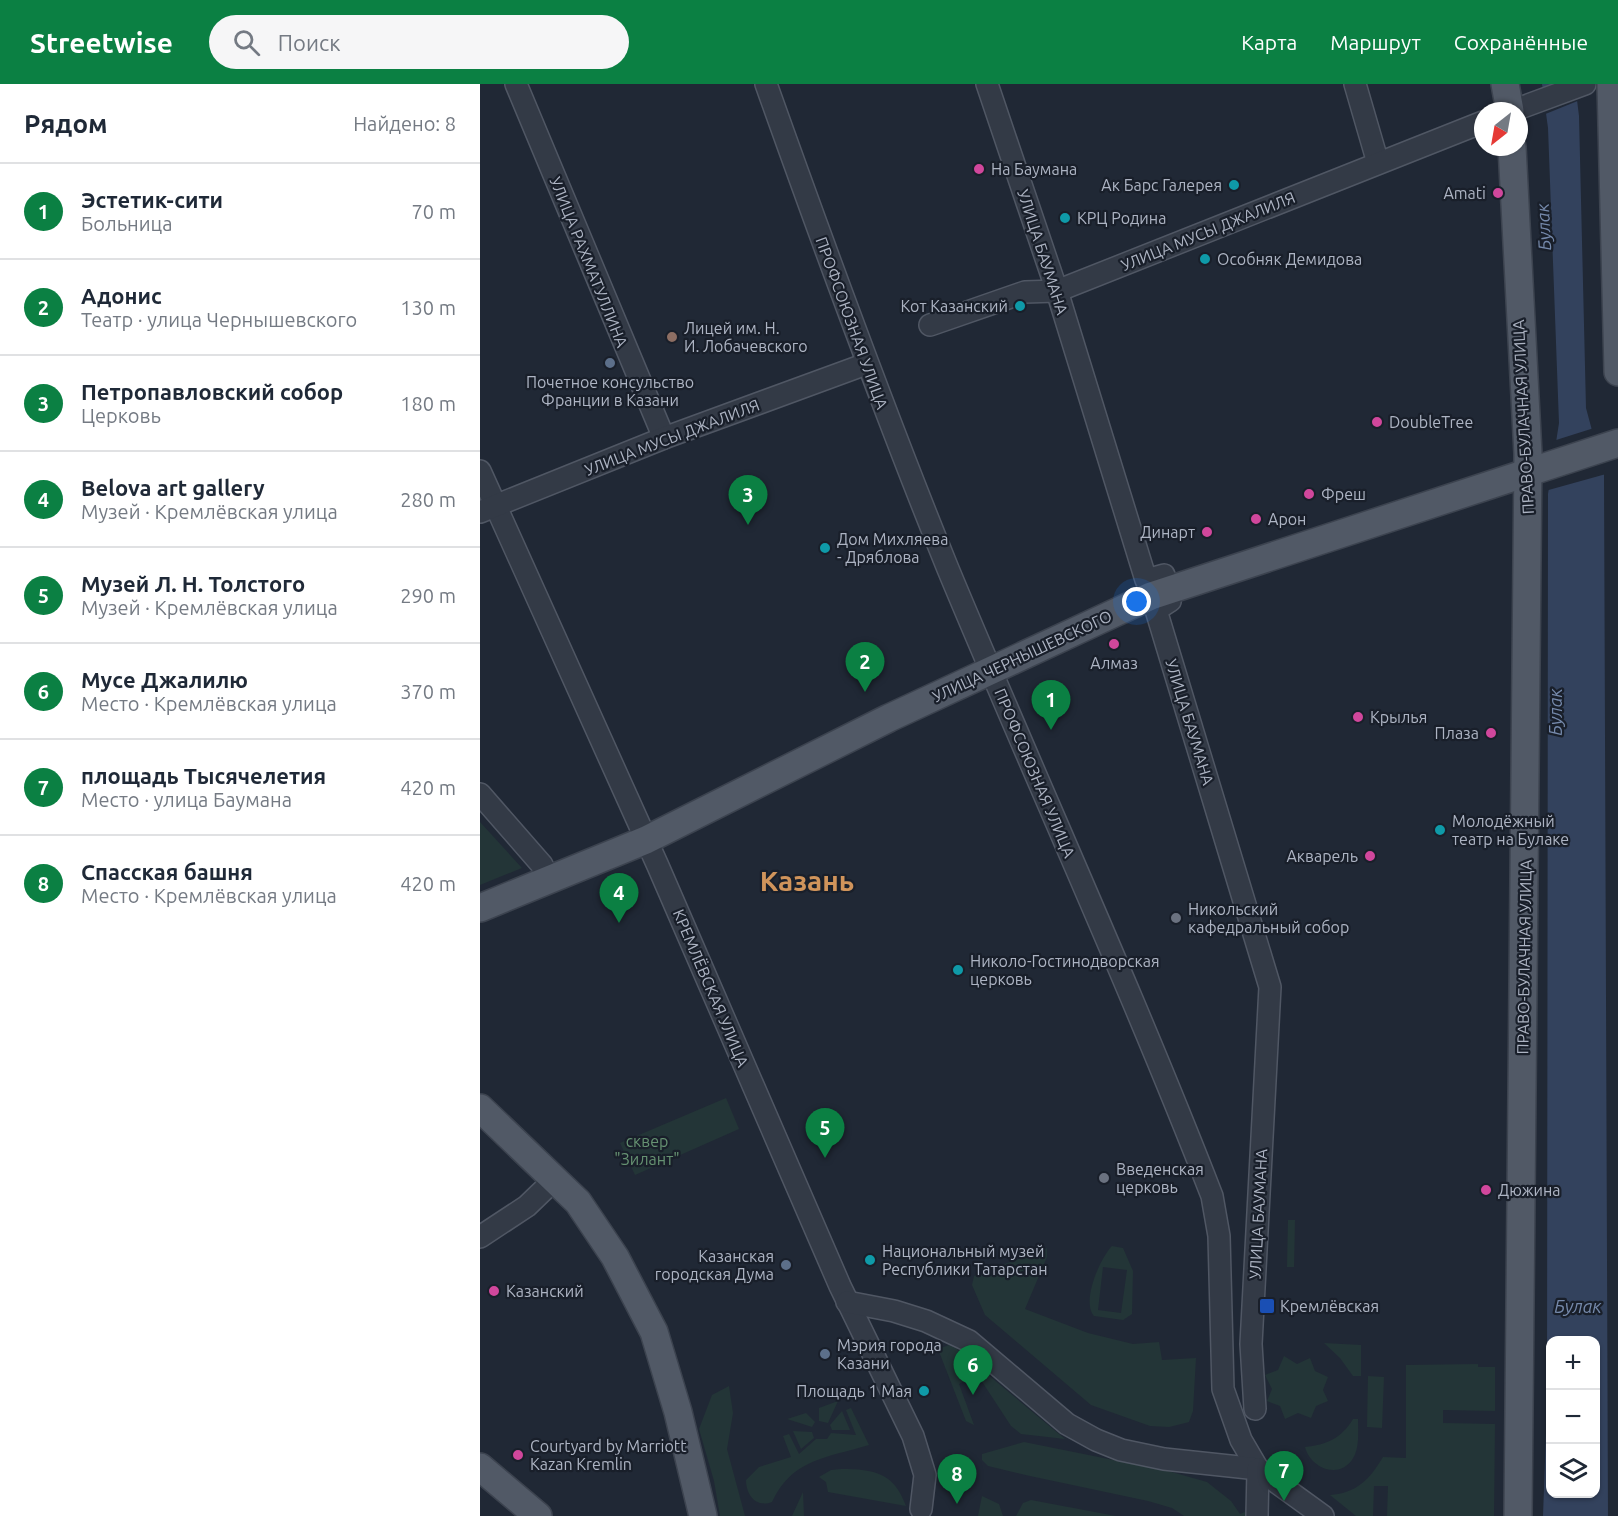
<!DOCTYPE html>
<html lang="ru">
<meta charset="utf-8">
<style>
:root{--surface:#fff;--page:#f6f6f7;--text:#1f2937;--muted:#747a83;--line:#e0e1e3;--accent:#0b8043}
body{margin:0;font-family:Ubuntu,sans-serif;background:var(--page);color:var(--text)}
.controls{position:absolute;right:18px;bottom:18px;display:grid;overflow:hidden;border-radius:12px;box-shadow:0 2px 4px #0004}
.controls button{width:54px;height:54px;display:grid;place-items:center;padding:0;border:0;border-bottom:2px solid var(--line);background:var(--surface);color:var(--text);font:30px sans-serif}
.compass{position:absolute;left:994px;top:18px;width:54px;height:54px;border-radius:50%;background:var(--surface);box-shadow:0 2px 4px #0004;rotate:211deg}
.you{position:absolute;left:657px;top:518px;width:21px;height:21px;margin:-15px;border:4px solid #fff;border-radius:50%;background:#1a73e8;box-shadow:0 0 0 9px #1a73e833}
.badge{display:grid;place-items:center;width:39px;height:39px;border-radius:50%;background:var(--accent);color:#fff;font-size:20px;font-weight:700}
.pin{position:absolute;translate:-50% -50px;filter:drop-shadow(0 2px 3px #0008)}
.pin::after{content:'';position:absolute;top:32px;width:21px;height:18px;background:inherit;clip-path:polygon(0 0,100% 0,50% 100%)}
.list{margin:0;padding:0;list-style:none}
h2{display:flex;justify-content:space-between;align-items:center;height:78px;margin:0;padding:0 24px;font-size:26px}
h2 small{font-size:20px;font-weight:400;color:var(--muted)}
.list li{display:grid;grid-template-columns:39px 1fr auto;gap:18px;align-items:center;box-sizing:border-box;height:96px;padding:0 24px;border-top:2px solid var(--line)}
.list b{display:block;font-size:22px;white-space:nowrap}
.list p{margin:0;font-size:20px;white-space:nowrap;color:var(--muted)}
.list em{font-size:20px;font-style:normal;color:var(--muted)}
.icon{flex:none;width:33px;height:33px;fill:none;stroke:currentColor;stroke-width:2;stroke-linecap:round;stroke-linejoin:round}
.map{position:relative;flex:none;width:1138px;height:1432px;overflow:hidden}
header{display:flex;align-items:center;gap:36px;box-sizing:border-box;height:84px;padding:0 30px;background:var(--accent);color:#fff}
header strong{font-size:28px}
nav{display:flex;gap:33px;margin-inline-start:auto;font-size:21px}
.search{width:420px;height:54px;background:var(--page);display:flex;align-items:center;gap:15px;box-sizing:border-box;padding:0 21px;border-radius:33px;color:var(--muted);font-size:22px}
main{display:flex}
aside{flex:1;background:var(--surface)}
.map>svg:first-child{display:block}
.green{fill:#233537;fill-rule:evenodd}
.water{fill:#33425d;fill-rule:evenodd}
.pier{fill:#202835}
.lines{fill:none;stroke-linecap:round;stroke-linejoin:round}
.minor-casing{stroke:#505764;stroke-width:24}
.major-casing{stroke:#3c434f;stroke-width:30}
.minor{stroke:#333a46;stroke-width:21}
.major{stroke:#515966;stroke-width:27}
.hotel-dot{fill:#d1479c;stroke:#191f2a;stroke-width:2}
.culture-dot{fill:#0f9aa8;stroke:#191f2a;stroke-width:2}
.education-dot{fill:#8d6e63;stroke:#191f2a;stroke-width:2}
.service-dot{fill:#5c6f8a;stroke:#191f2a;stroke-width:2}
.worship-dot{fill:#6b7280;stroke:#191f2a;stroke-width:2}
.transit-dot{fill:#1a4fb4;stroke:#191f2a;stroke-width:2}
.labels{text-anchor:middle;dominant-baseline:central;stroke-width:4.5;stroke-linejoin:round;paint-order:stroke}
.poi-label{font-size:16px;fill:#adb4c3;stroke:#191f2a;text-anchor:start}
.street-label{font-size:16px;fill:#adb4c3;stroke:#191f2a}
.park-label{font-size:16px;fill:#669272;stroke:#191f2a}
.water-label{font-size:18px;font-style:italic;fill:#7589ab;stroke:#191f2a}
.town-label{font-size:28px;font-weight:bold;fill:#d0945b;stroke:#191f2a}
</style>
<header>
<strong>Streetwise</strong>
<div class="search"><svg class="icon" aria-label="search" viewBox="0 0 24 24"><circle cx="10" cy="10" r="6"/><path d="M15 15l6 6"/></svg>Поиск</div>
<nav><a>Карта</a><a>Маршрут</a><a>Сохранённые</a></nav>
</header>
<main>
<aside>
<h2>Рядом<small>Найдено: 8</small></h2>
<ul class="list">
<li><span class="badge">1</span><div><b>Эстетик-сити</b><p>Больница</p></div><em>70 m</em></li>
<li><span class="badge">2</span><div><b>Адонис</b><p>Театр · улица Чернышевского</p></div><em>130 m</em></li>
<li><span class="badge">3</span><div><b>Петропавловский собор</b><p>Церковь</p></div><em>180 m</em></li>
<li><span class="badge">4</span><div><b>Belova art gallery</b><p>Музей · Кремлёвская улица</p></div><em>280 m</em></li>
<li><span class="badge">5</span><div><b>Музей Л. Н. Толстого</b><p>Музей · Кремлёвская улица</p></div><em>290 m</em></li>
<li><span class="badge">6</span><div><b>Мусе Джалилю</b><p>Место · Кремлёвская улица</p></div><em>370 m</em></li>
<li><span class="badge">7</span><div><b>площадь Тысячелетия</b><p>Место · улица Баумана</p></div><em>420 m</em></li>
<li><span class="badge">8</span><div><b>Спасская башня</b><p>Место · Кремлёвская улица</p></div><em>420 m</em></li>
</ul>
</aside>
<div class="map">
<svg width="1138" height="1432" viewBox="0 0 1138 1432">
<rect width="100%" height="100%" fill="#202835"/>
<!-- green -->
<g class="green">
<polygon points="0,738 42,784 0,801"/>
<polygon points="246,1014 259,1045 155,1091 140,1059"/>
<polygon points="808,1136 815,1136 814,1183 807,1183"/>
<path d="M632 1162 643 1164 653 1187 652 1230 643 1236 614 1232C601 1218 620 1174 632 1162ZM623 1183 647 1186 641 1229 618 1226Z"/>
<polygon points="567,1164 567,1173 545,1225 608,1249 653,1260 679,1258 682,1276 716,1274 713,1327 709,1338 689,1343 670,1342 611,1321 505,1231 492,1201 494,1192"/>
<polygon points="844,1259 881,1261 881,1292 873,1292 860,1274"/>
<polygon points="469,1261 477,1265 585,1355 541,1350 531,1342 497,1290 479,1300 494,1341 486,1337 458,1265"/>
<polygon points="804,1272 817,1280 830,1274 835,1287 848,1293 843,1306 848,1317 836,1322 831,1334 818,1329 805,1335 800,1322 787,1317 792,1305 785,1291 798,1286"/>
<path d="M998 1280V1283H1015V1327L963 1326V1339L1015 1340 1014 1432H907L908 1402H894L893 1432H876L850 1411C877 1409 890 1395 903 1373L926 1374V1281Z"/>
<polygon points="888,1292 904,1293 902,1344 887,1343"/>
<polygon points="249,1302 253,1329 247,1365 265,1432 240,1432 234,1397 219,1345 232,1311"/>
<polygon points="358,1317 348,1339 339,1337 339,1324"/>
<path d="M371 1324 389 1361C346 1374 312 1375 292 1418 276 1424 266 1411 266 1396L279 1383 311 1373 303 1352 309 1350 319 1370 336 1355H347L351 1349 376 1351 366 1326Z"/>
<polygon points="362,1327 370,1346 352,1346 350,1341"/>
<polygon points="326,1329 335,1338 332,1343 307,1335"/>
<path d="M873 1335H878C878 1348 880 1365 872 1376 857 1396 830 1383 825 1363 846 1361 862 1354 873 1335Z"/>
<polygon points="313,1347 332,1348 334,1354 321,1365"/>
<polygon points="544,1358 688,1387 727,1398 751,1417 760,1430 765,1428 765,1432 704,1432 692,1424 668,1417 550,1392 508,1382 502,1376 502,1370"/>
<path d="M361 1385C395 1385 414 1389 426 1422L348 1408 346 1398 339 1393 351 1386Z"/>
<polygon points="323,1408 324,1432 312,1432"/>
<polygon points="502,1412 519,1420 523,1432 498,1432"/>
<polygon points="551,1416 636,1432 536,1432 543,1419"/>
</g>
<!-- water -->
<path class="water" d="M1062 0H1095L1099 32 1106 324 1124 391 1128 1432H1063L1067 1321 1068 410 1079 339 1068 44ZM1070 1256H1116V1410H1070Z"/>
<!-- pier -->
<g class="pier">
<polygon points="1073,0 1098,0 1100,16 1063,31 1060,5"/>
<polygon points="1114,344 1126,390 1065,407 1073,357"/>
</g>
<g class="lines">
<!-- minor casing -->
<g class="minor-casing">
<g id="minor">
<polyline points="36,0 184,354"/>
<path d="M286 0C344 163 403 325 468 485 555 694 650 901 732 1112L739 1152 743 1305 761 1356 778 1385"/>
<polyline points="507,0 577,207 666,496 684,491 690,517 676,526 790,903 771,1260 775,1325"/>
<polyline points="875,0 898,79"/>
<polyline points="1032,27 1105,0"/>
<polyline points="450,241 545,208 577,207 1003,38"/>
<polyline points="0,387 178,782 360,1202 433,1352 445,1391 441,1425"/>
<polyline points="0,428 184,354 386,280"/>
<polyline points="0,710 62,781 69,795"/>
<polyline points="0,1153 47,1122 75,1095"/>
<polyline points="367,1218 414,1227 446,1237 489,1257 587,1340 616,1356 641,1366 684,1375 778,1385 843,1432"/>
<polyline points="777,1432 778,1385"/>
</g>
</g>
<!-- major casing -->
<g class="major-casing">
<g id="major">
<polyline points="1025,0 1030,27"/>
<polyline points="1131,0 1138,288"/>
<polyline points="1032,63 1048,370 1038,1432"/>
<polyline points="0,824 166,756 409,634 671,512 1138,359"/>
<polyline points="0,1024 98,1118 135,1173 174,1248 198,1328 223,1432"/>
<polyline points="0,1383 58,1432"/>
</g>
</g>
<!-- minor -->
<use href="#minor" class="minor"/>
<!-- major -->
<use href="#major" class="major"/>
</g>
<!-- markers -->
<g class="hotel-dot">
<circle cx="499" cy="85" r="6"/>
<circle cx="1018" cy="109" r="6"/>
<circle cx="897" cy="338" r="6"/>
<circle cx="829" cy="410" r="6"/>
<circle cx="776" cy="435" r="6"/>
<circle cx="727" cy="448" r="6"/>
<circle cx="634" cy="560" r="6"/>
<circle cx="878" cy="633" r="6"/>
<circle cx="1011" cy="649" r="6"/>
<circle cx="890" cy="772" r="6"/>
<circle cx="1006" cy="1106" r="6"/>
<circle cx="14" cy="1207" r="6"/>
<circle cx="38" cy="1371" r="6"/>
</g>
<g class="culture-dot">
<circle cx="754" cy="101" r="6"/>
<circle cx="585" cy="134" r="6"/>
<circle cx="725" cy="175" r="6"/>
<circle cx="540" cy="222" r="6"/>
<circle cx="345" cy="464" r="6"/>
<circle cx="960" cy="746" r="6"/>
<circle cx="478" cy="886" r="6"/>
<circle cx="390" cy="1176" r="6"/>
<circle cx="444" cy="1307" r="6"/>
</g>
<circle class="education-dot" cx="192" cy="253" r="6"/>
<g class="service-dot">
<circle cx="130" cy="279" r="6"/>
<circle cx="306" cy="1181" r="6"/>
<circle cx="345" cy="1270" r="6"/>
</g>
<g class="worship-dot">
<circle cx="696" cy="834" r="6"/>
<circle cx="624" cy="1094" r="6"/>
</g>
<rect class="transit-dot" x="779" y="1214" width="16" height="16" rx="3"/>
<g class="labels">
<!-- poi labels -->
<g class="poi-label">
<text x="511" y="85">На Баумана</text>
<text x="742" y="101" text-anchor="end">Ак Барс Галерея</text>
<text x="1006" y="109" text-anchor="end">Amati</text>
<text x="597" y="134">КРЦ Родина</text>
<text x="737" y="175">Особняк Демидова</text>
<text x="528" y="222" text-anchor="end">Кот Казанский</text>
<text x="204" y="244">Лицей им. Н.<tspan x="204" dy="18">И. Лобачевского</tspan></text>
<text x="130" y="298" text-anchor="middle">Почетное консульство<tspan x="130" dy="18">Франции в Казани</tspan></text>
<text x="909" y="338">DoubleTree</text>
<text x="841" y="410">Фреш</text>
<text x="788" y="435">Арон</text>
<text x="715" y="448" text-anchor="end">Динарт</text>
<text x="357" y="455">Дом Михляева<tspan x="357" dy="18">- Дряблова</tspan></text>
<text x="634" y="579" text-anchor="middle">Алмаз</text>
<text x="890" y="633">Крылья</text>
<text x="999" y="649" text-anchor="end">Плаза</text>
<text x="972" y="737">Молодёжный<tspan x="972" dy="18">театр на Булаке</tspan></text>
<text x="878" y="772" text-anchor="end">Акварель</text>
<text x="708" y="825">Никольский<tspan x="708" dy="18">кафедральный собор</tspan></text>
<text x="490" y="877">Николо-Гостинодворская<tspan x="490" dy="18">церковь</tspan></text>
<text x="636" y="1085">Введенская<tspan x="636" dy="18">церковь</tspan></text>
<text x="1018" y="1106">Дюжина</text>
<text x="402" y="1167">Национальный музей<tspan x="402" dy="18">Республики Татарстан</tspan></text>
<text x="294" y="1172" text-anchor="end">Казанская<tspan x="294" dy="18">городская Дума</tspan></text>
<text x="26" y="1207">Казанский</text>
<text x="800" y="1222">Кремлёвская</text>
<text x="357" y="1261">Мэрия города<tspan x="357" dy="18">Казани</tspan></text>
<text x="432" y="1307" text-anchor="end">Площадь 1 Мая</text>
<text x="50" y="1362">Courtyard by Marriott<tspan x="50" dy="18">Kazan Kremlin</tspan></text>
</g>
<!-- street labels -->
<g class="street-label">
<text transform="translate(728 147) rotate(-22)">УЛИЦА МУСЫ ДЖАЛИЛЯ</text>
<text transform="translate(563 168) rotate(72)">УЛИЦА БАУМАНА</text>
<text transform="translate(109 178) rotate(68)">УЛИЦА РАХМАТУЛЛИНА</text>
<text transform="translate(372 239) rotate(70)">ПРОФСОЮЗНАЯ УЛИЦА</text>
<text transform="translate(1043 333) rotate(-93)">ПРАВО-БУЛАЧНАЯ УЛИЦА</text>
<text transform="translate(192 353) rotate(-21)">УЛИЦА МУСЫ ДЖАЛИЛЯ</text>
<text transform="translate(542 572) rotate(-25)">УЛИЦА ЧЕРНЫШЕВСКОГО</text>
<text transform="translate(710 638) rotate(73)">УЛИЦА БАУМАНА</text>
<text transform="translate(555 689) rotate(67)">ПРОФСОЮЗНАЯ УЛИЦА</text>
<text transform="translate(1044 873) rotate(-89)">ПРАВО-БУЛАЧНАЯ УЛИЦА</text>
<text transform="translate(231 904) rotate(67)">КРЕМЛЁВСКАЯ УЛИЦА</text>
<text transform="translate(778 1130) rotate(-87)">УЛИЦА БАУМАНА</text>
</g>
<!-- park labels -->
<g class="park-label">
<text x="167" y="1057">сквер<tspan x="167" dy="18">"Зилант"</tspan></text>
</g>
<!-- water labels -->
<g class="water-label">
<text transform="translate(1063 143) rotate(-93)">Булак</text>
<text transform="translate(1075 628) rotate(-90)">Булак</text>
<text x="1098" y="1222">Булак</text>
</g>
<!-- town labels -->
<g class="town-label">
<text x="327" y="796">Казань</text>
</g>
</g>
</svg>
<div class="controls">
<button>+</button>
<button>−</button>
<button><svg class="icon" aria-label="layers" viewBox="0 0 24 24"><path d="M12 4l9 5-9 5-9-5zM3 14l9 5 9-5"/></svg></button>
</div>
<svg class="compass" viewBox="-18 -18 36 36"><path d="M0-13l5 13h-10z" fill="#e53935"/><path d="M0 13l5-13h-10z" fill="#747a83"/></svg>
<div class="you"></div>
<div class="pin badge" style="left:571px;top:646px">1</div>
<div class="pin badge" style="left:385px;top:608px">2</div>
<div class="pin badge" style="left:268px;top:441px">3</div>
<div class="pin badge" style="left:139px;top:839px">4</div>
<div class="pin badge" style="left:345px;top:1074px">5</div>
<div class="pin badge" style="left:493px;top:1311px">6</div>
<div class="pin badge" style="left:804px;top:1417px">7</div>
<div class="pin badge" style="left:477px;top:1420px">8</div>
</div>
</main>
